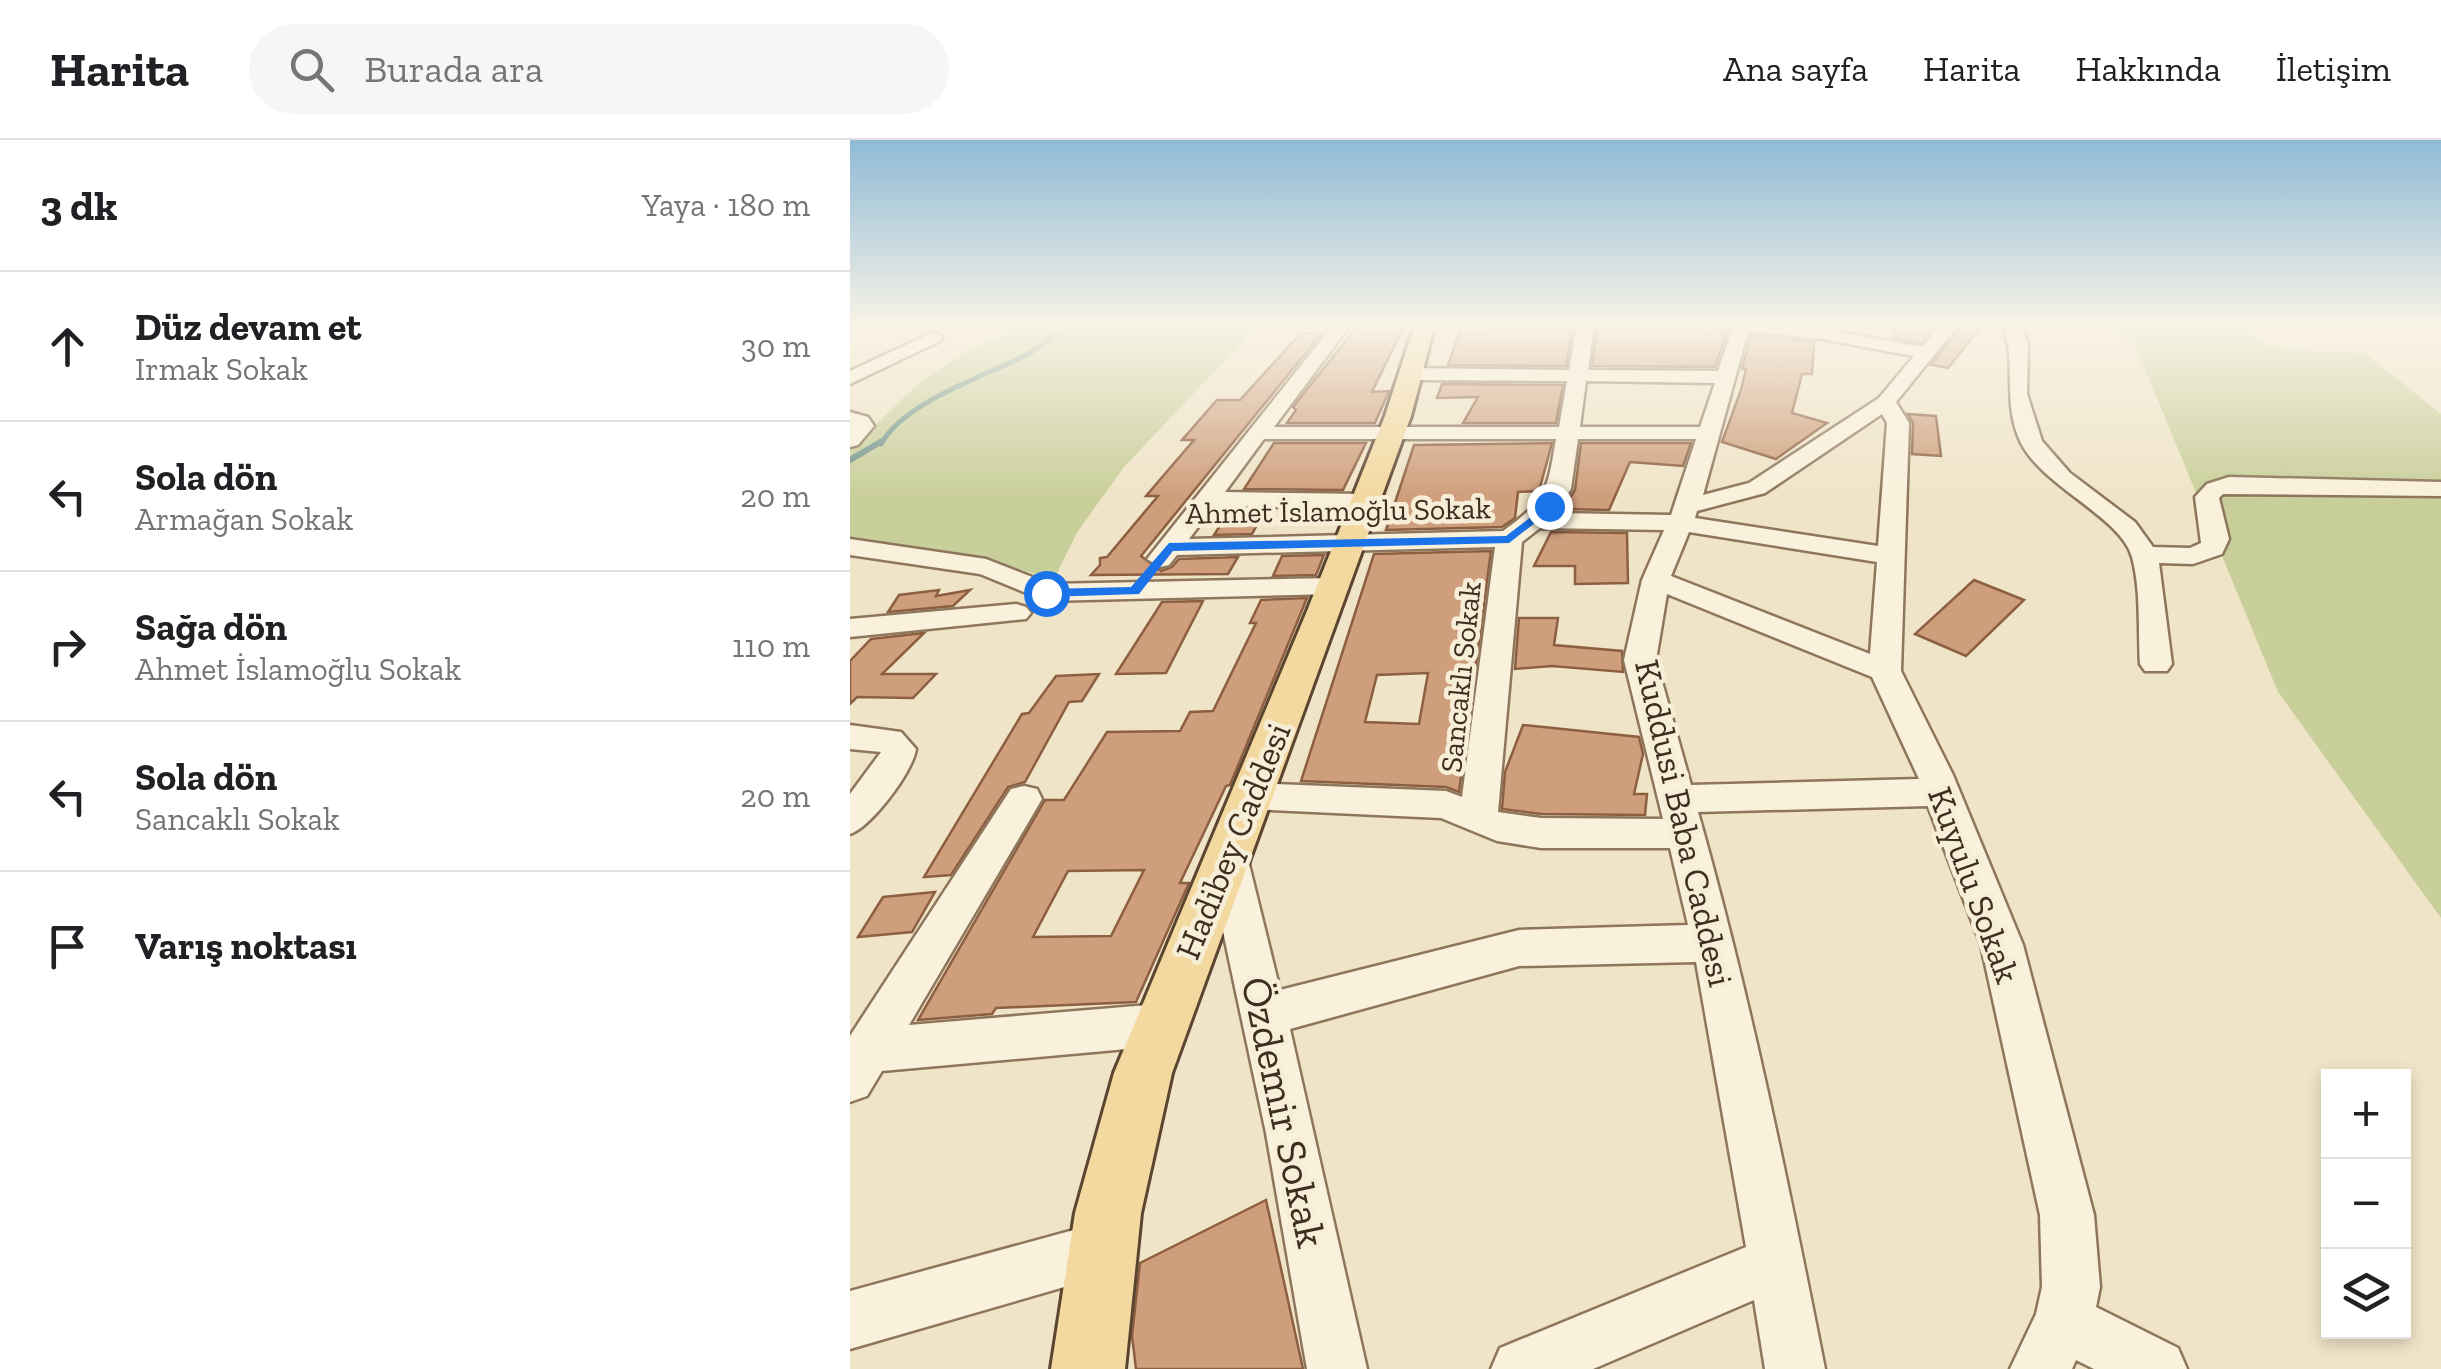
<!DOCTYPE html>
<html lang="tr">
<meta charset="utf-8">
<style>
:root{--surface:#fff;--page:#f6f6f6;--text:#202124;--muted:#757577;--line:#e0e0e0}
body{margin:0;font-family:"Zilla Slab",serif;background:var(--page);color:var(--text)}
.controls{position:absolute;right:30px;bottom:30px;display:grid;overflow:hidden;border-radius:0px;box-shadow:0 5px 15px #0003}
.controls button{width:90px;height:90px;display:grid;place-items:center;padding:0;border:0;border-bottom:2px solid var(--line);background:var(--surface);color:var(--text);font:50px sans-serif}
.stop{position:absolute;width:30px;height:30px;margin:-22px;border:8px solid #1a73e8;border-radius:50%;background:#fff}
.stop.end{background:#1a73e8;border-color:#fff;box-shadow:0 2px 10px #0008}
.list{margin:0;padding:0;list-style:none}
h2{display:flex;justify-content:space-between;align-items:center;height:130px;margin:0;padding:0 40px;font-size:42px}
h2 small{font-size:32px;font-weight:400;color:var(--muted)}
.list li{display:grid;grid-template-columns:65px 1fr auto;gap:30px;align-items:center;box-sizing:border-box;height:150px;padding:0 40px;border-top:2px solid var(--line)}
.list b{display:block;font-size:38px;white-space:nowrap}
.list p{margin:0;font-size:32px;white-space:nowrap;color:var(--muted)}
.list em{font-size:32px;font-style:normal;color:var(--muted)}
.icon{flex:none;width:55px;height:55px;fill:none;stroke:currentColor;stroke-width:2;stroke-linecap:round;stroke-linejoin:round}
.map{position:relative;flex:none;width:1591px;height:1229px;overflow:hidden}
header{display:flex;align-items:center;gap:60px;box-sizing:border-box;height:140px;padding:0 50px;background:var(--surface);border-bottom:2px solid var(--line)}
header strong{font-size:48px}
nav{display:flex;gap:55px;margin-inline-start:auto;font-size:35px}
.search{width:700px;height:90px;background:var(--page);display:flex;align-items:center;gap:25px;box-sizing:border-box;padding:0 35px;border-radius:55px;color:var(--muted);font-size:38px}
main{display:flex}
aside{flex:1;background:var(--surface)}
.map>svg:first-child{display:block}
.green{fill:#c9cf9b}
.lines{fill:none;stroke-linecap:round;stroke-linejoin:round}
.stream-far1{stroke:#6f938a;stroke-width:5}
.stream{stroke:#6f938a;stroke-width:6}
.building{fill:#cf9f7d;stroke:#8d5f41;stroke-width:2.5;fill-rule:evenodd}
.minor-casing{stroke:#8d765c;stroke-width:5}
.major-casing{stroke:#5b4430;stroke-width:6}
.minor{fill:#faf1dc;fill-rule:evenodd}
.major{fill:#f3d9a0;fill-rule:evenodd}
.route{fill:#1a73e8}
.labels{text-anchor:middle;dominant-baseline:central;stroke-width:9;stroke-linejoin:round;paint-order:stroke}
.far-street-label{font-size:30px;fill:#3d2e20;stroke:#f7eed8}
.street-label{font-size:35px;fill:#3d2e20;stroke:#f7eed8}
.near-street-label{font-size:42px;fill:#3d2e20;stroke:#f7eed8}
</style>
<header>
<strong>Harita</strong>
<div class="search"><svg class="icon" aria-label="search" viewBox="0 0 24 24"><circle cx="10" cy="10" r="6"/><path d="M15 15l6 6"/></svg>Burada ara</div>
<nav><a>Ana sayfa</a><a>Harita</a><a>Hakkında</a><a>İletişim</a></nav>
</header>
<main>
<aside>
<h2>3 dk<small>Yaya · 180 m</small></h2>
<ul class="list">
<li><svg class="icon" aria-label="ahead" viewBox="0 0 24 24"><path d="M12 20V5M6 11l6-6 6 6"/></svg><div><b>Düz devam et</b><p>Irmak Sokak</p></div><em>30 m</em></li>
<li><svg class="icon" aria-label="left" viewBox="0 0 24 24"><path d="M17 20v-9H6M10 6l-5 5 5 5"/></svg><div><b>Sola dön</b><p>Armağan Sokak</p></div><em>20 m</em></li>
<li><svg class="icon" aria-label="right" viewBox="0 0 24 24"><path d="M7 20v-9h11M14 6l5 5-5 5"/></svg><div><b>Sağa dön</b><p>Ahmet İslamoğlu Sokak</p></div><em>110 m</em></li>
<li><svg class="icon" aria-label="left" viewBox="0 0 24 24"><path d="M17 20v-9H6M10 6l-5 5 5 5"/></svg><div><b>Sola dön</b><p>Sancaklı Sokak</p></div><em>20 m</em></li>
<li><svg class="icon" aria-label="arrive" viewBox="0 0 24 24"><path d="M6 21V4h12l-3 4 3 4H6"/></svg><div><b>Varış noktası</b></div></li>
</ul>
</aside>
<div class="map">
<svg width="1591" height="1229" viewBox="0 0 1591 1229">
<rect width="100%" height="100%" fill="#f0e4c8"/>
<!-- green -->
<g class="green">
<polygon points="176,184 409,184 274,327 228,391 204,439 128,418 0,401 0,310 72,240 120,210"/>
<polygon points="1253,184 1412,184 1399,194 1417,205 1440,210 1515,213 1591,274 1591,778 1428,552 1284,202"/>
</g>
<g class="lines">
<!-- stream-far1 -->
<path class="stream-far1" d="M31 304C54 262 133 237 176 215 192 206 206 194 221 184"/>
<!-- stream -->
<polyline class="stream" points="0,320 32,301"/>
</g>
<!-- building -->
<g class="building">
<polygon points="509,184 555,184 522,252 539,251 525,283 437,283 446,270 443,267"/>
<polygon points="1044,184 1087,184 1071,203 1043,198"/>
<polygon points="1113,184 1133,184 1098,228 1081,225"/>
<polygon points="836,188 866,192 867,188 877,192 865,227 742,226 747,190"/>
<polygon points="705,190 722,190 716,226 598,225 610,191"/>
<polygon points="451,193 472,193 291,416 311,431 322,427 329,419 388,417 378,434 241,435 250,425 250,418 257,417 308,356 296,356 344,300 332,300 367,260 390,260"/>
<polygon points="901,195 964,202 962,234 952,234 942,273 977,283 926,319 872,302 891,250 896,229 892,229"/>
<polygon points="592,244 713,245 706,283 613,283 628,257 587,258"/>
<polygon points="1058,274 1086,276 1091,316 1062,314 1063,283"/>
<polygon points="424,303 516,303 493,350 394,349"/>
<polygon points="702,303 689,351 668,352 665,378 652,387 536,390 564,305"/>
<polygon points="731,303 841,303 833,326 780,322 759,370 713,369 725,350"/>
<polygon points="380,370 415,370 402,394 364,395"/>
<polygon points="701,392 777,393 778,443 725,444 725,426 684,426"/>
<path d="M641 411 609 652 596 647 451 641 524 414ZM578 533 569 584 515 582 527 535Z"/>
<polygon points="474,415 466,435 423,436 432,416"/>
<polygon points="1124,440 1174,460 1116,516 1065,494"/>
<polygon points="89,450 86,456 120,450 103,466 38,472 49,455"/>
<path d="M457 458 380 645 376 646 330 743H339L286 862 146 868 142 874 68 880 195 660H214L257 592 330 591 340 572 363 571 406 483H400L411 460ZM294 730 261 796 183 797 218 731Z"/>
<polygon points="353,461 316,533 266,534 312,462"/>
<polygon points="669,478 708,478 704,505 772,511 773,532 702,526 665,529"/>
<polygon points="74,493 32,534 86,534 63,558 7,557 0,564 0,521 21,499"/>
<polygon points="249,534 232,561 219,562 175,642 158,647 101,735 74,737 172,574 179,573 206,536"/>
<polygon points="673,585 789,597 793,614 784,654 797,654 795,675 691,674 652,669 655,632"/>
<polygon points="85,752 62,792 8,797 33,757"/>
<polygon points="416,1060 453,1229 286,1229 282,1196 290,1123"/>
</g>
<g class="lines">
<!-- minor casing -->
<g class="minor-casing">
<g id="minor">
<path d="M484 184H501L424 287H709L717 241 561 240 551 234 561 228 719 230 727 184H744L738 230 868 231 882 190 868 184 966 188 1072 207 1092 184H1109L1046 262 1059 283 1051 531 1103 635 1173 805 1244 1075 1250 1147 1246 1167 1328 1208 1337 1229H1244L1226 1220 1222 1229H1160L1186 1174 1192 1147 1190 1075 1131 805 1078 666 848 672C900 855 938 1042 975 1229H915L904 1160 743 1229H641L650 1208 896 1107 846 822 669 826 440 889 517 1229H457L416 993 357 716 363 705 377 701 391 705 397 716 430 850 669 790 838 785 820 708H691L647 701 591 678 401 669 388 665 383 656 388 647 401 643 596 651 612 657 645 407 327 415 319 425 310 427 297 419ZM898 191 966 198 1064 216 1029 258 899 343 853 355ZM736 241 865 243 850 287H730ZM1032 274 1037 283 1028 406 845 378 847 371 915 353ZM414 299H706C697 352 697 359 653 391L339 399 364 366 516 368 528 361 516 354 375 352ZM728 299H846L821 375 705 373 721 349ZM690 388 814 390 792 440 774 520 813 679 691 678 648 672 672 402ZM839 392 1027 422 1020 514 821 436ZM817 454 1022 537 1069 639 841 645 806 520Z"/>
<path d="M1152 184H1169L1178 204 1177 254 1192 301 1220 333 1285 382 1303 407 1340 408 1351 403 1345 357 1357 344 1379 337 1591 342V356L1373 354 1369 358 1379 399 1372 414 1343 424 1309 423 1322 524 1317 531H1295L1290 524C1288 490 1291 450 1282 417 1271 377 1193 347 1171 303 1151 262 1168 222 1152 184Z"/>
<polygon points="84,192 93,197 90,201 0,244 0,231"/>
<polygon points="0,272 18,277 24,286 8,305 0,307"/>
<polygon points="0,399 136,419 200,444 484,438 498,446 484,454 196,461 130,434 0,415"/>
<polygon points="166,464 176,467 181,473 176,479 0,497 0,479"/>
<path d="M0 585 51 592 66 609C63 632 21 687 0 694V654L31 612 0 609Z"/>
<polygon points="174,646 187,649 192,659 59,885 310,864 326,870 333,885 326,900 310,906 32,931 17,956 0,962 0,896 161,649"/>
<polygon points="253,1082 273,1090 281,1110 273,1130 0,1209 0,1151"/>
</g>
</g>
<!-- major casing -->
<g class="major-casing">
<polygon id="major" points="565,184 585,184 561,276 322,933 291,1073 275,1229 201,1229 225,1073 264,933 457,471 535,276"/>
</g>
<!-- minor -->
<use href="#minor" class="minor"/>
<!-- major -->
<use href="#major" class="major"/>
</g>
<!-- sky -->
<linearGradient id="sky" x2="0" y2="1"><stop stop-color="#8fbad6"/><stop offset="0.52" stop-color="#f8f3e6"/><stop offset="1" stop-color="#f8f3e6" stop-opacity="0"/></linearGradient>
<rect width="1591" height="356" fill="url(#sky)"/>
<!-- route -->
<polygon class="route" points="699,363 703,369 659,403 323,411 289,454 196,457 189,453 196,449 281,447 319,403 656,396"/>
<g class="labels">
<!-- far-street labels -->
<g class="far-street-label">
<text transform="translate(488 371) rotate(-1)">Ahmet İslamoğlu Sokak</text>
<text transform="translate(611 537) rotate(-84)">Sancaklı Sokak</text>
</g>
<!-- street labels -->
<g class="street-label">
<text transform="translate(834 683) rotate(77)">Kuddusi Baba Caddesi</text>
<text transform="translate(383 701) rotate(-68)">Hadibey Caddesi</text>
<text transform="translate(1124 745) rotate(70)">Kuyulu Sokak</text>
</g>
<!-- near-street labels -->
<g class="near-street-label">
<text transform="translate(434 972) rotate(78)">Özdemir Sokak</text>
</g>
</g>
</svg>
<div class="controls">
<button>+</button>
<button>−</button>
<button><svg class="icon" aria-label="layers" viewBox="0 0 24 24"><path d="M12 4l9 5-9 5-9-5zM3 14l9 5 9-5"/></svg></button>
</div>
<div class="stop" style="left:196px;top:453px"></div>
<div class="stop end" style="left:699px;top:366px"></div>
</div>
</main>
